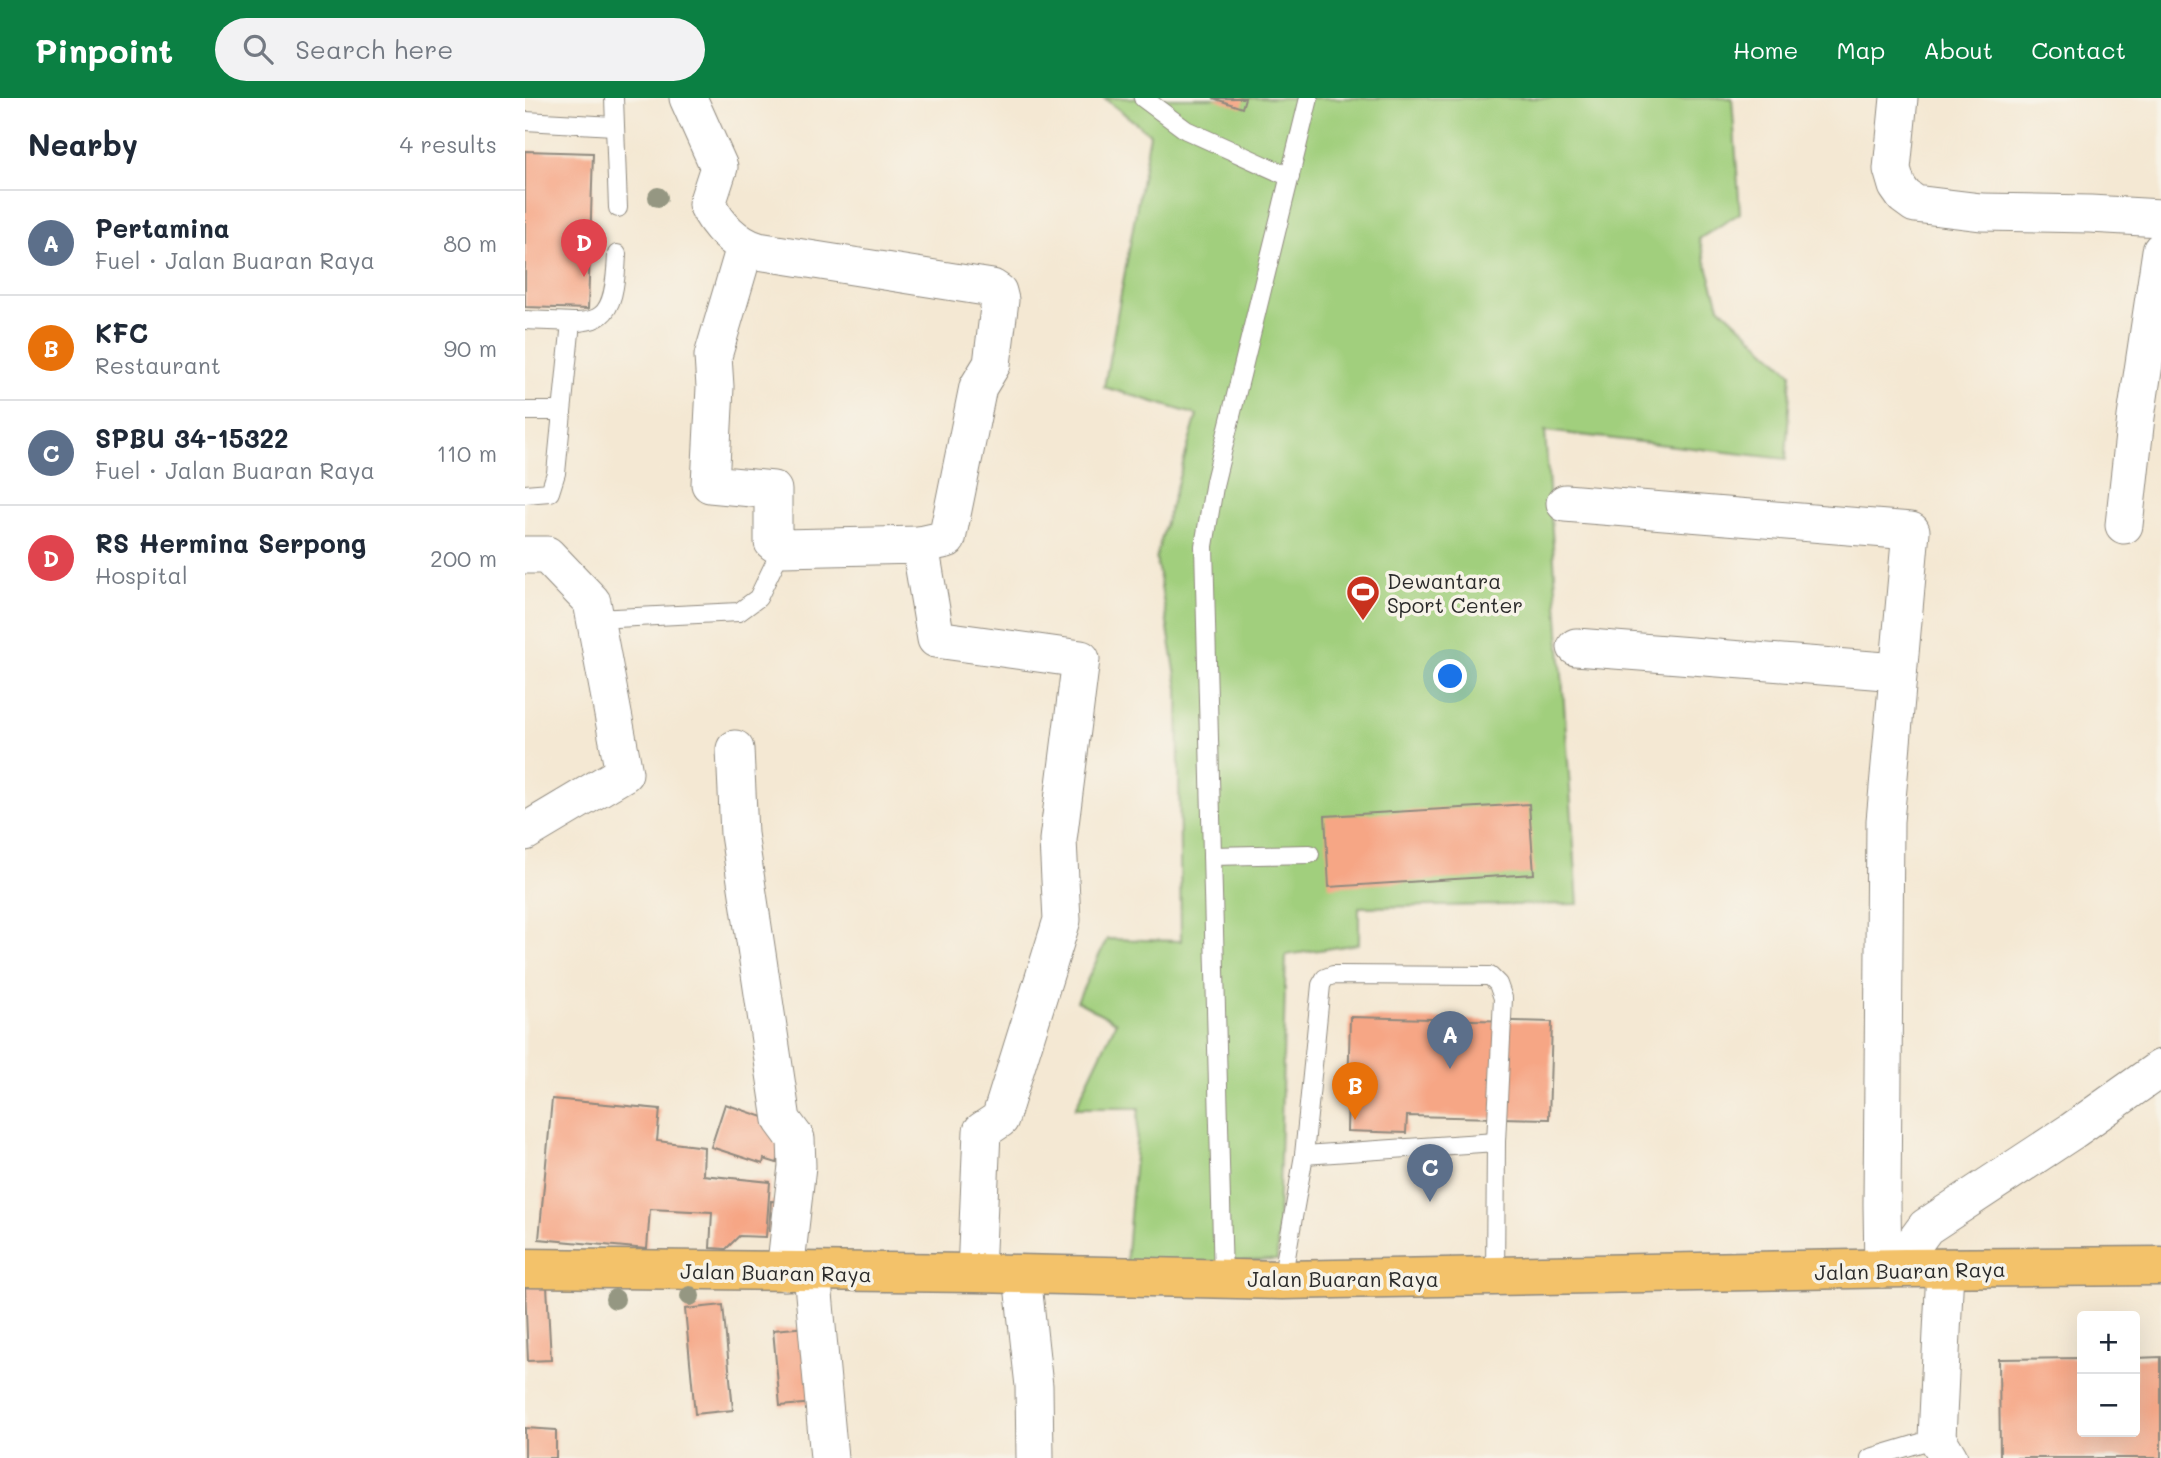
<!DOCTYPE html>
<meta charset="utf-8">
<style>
:root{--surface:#fff;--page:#f2f2f3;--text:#1f2937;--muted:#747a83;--line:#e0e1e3;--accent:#0b8043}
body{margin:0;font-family:Mali,sans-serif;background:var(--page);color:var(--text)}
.controls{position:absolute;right:21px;bottom:21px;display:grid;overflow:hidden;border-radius:7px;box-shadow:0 7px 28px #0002}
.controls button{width:63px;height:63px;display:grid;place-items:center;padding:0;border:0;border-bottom:2px solid var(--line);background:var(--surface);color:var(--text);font:35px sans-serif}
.you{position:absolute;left:926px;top:579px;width:24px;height:24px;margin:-18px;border:5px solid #fff;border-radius:50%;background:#1a73e8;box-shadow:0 0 0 10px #1a73e833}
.badge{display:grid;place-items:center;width:46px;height:46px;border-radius:50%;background:var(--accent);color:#fff;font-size:23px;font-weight:700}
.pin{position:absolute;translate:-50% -58px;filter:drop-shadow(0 2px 4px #0008)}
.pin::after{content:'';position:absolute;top:37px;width:24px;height:21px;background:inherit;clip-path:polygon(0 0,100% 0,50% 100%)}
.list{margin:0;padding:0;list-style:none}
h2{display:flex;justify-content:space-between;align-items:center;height:91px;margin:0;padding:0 28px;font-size:30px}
h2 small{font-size:23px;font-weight:400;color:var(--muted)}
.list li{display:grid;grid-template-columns:46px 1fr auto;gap:21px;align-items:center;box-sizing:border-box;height:105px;padding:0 28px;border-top:2px solid var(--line)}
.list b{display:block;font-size:26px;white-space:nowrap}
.list p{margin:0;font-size:23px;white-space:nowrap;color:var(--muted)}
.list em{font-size:23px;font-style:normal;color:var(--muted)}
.icon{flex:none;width:38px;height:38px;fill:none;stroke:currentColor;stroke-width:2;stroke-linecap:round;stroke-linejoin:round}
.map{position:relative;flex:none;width:1636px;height:1360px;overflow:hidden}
header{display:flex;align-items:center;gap:42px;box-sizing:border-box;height:98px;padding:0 35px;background:var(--accent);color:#fff}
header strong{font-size:33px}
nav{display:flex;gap:38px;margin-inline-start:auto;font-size:24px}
.search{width:490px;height:63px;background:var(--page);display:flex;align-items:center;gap:18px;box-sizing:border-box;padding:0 24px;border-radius:38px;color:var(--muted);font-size:26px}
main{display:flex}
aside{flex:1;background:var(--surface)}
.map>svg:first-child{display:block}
.green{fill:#a1cf7d;stroke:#667d54;stroke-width:2}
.building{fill:#f6a685}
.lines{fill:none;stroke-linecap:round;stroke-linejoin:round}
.service-casing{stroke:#908a7f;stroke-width:20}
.minor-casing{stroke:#908a7f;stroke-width:39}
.primary-casing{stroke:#908a7f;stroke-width:41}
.service{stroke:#fff;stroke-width:18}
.minor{stroke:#fff;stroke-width:37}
.primary{stroke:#f3c26a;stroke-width:38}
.tree{fill:#959782}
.labels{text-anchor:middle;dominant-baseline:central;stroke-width:7;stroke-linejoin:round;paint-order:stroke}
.poi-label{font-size:21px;fill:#2b2b2b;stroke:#f7f3e8;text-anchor:start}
.street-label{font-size:21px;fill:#2b2b2b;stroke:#f7f3e8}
</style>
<header>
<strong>Pinpoint</strong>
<div class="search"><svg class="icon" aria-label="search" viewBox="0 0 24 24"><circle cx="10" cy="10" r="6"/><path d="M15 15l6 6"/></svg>Search here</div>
<nav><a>Home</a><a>Map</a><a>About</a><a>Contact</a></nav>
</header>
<main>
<aside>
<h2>Nearby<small>4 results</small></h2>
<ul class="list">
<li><span class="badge" style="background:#5c6f8a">A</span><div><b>Pertamina</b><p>Fuel · Jalan Buaran Raya</p></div><em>80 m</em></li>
<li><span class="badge" style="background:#e8710a">B</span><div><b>KFC</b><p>Restaurant</p></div><em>90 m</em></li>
<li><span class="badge" style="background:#5c6f8a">C</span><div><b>SPBU 34-15322</b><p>Fuel · Jalan Buaran Raya</p></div><em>110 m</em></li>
<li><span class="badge" style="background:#e0444e">D</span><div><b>RS Hermina Serpong</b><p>Hospital</p></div><em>200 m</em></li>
</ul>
</aside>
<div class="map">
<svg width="1636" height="1360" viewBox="0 0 1636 1360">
<rect width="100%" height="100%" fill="#f7f3e8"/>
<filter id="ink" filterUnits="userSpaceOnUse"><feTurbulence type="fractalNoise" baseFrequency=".0143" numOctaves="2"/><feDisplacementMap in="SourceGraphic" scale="14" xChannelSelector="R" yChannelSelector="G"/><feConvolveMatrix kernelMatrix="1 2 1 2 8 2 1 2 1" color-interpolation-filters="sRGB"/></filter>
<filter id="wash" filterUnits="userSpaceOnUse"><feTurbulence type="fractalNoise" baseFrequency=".00686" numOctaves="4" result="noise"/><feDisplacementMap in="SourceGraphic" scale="28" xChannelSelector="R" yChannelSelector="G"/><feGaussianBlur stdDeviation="1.57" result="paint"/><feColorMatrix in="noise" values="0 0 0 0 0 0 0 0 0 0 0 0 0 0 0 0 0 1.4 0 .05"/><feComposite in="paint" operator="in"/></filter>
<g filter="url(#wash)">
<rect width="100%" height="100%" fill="#f4e8d3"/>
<!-- green -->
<polygon class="green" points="579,0 1207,0 1215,115 1174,141 1194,208 1266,275 1261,361 1020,333 1053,806 834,809 834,846 761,857 752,1162 601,1167 614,1010 550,1010 591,924 552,903 582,841 656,843 653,590 631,459 672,317 579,289 625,36"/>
<g id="blocks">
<!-- building -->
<g class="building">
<polygon points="688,0 720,0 717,10"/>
<polygon points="0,53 68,55 63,211 0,209"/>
<polygon points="1004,706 1009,776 804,789 800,718"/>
<polygon points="825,919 1027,924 1024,1021 882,1018 881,1035 822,1033"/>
<polygon points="27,1001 135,1011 132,1043 179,1049 178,1077 245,1084 241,1139 214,1138 201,1151 185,1150 187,1114 125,1111 122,1151 14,1141"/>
<polygon points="200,1006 250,1023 263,1032 252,1065 239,1061 238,1066 186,1049"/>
<polygon points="246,1103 263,1104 261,1134 244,1133"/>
<polygon points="22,1188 26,1262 3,1263 0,1189"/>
<polygon points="198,1207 208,1312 170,1316 160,1211"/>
<polygon points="283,1229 290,1305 255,1308 248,1232"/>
<polygon points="1636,1259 1636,1360 1475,1360 1474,1261 1557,1260 1557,1334 1610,1334 1610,1260"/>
<polygon points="0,1330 31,1332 31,1360 0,1360"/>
</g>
</g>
</g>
<g filter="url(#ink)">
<use href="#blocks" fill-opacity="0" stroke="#908a7f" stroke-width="2"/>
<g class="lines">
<!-- service casing -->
<g class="service-casing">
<g id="service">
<polyline points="89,0 93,110"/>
<polyline points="618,0 661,32 765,79"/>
<polyline points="0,23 89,28"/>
<path d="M0 222C70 224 89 237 92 156"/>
<polyline points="0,313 37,313"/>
<polyline points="0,396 25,394 31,375 46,224"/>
<polyline points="70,521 214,514 233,500 257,450"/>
<polyline points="687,758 785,756"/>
<polyline points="779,1057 971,1044"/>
<polyline points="698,1181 679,448 690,383 784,0"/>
<polyline points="757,1182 779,1057 796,887 800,880 808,877 965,878 973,886 978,900 971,1044 970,1179"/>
<polyline points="1345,1360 1412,1340"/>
</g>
</g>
<!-- minor casing -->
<g class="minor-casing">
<g id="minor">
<path d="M163 0 194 69 182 106C192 127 210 146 233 153L467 190 473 194 475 202 467 266 453 289 422 441 395 447"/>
<polyline points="1374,0 1367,71 1372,88 1379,98 1390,106 1456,114 1565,116 1636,120"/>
<polyline points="220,149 188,258 190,289 185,386 248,392 248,444 257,450 395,447 411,541 556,561 533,742 537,822 475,1021 457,1033 451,1175"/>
<polyline points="1040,405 1386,433 1360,723 1357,1106 1358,1171"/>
<polyline points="1599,427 1611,319 1636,153"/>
<polyline points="0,457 22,457 67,504 99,675 0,734"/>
<polyline points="1051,549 1373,574"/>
<polyline points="210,651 214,736 257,1022 271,1041 272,1068 260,1174"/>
<polyline points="1380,1170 1384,1152 1401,1129 1547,1033 1636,970"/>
<polyline points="1420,1171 1412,1340 1424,1360"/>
<polyline points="287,1174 304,1360"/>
<polyline points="497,1177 509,1288 510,1360"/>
</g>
</g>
<!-- primary casing -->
<g class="primary-casing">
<polyline id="primary" points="0,1170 451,1175 757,1182 1380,1170 1636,1168"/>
</g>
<!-- service -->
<use href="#service" class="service"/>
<!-- minor -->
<use href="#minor" class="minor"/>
<!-- primary -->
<use href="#primary" class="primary"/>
</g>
<!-- trees -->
<g class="tree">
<circle cx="133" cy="99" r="10"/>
<circle cx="165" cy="1198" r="10"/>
<circle cx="90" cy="1201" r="10"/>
</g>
</g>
<!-- icons -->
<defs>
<g id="stadium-pin" transform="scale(1.75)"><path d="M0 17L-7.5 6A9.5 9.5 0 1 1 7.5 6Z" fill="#c8321e" stroke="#f7f3e8"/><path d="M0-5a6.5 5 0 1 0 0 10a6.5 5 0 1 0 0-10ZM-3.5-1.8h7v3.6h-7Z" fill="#fff"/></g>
</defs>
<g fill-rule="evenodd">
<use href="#stadium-pin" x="838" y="494"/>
</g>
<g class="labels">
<!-- poi labels -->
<g class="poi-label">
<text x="862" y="482">Dewantara<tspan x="862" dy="24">Sport Center</tspan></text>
</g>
<!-- street labels -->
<g class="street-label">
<text transform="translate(1385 1172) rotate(-1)">Jalan Buaran Raya</text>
<text transform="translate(251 1174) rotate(1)">Jalan Buaran Raya</text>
<text x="818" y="1180">Jalan Buaran Raya</text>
</g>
</g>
</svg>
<div class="controls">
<button>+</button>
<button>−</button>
</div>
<div class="you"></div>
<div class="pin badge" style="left:925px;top:971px;background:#5c6f8a">A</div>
<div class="pin badge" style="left:830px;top:1022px;background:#e8710a">B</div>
<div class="pin badge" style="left:905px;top:1104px;background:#5c6f8a">C</div>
<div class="pin badge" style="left:59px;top:179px;background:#e0444e">D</div>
</div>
</main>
